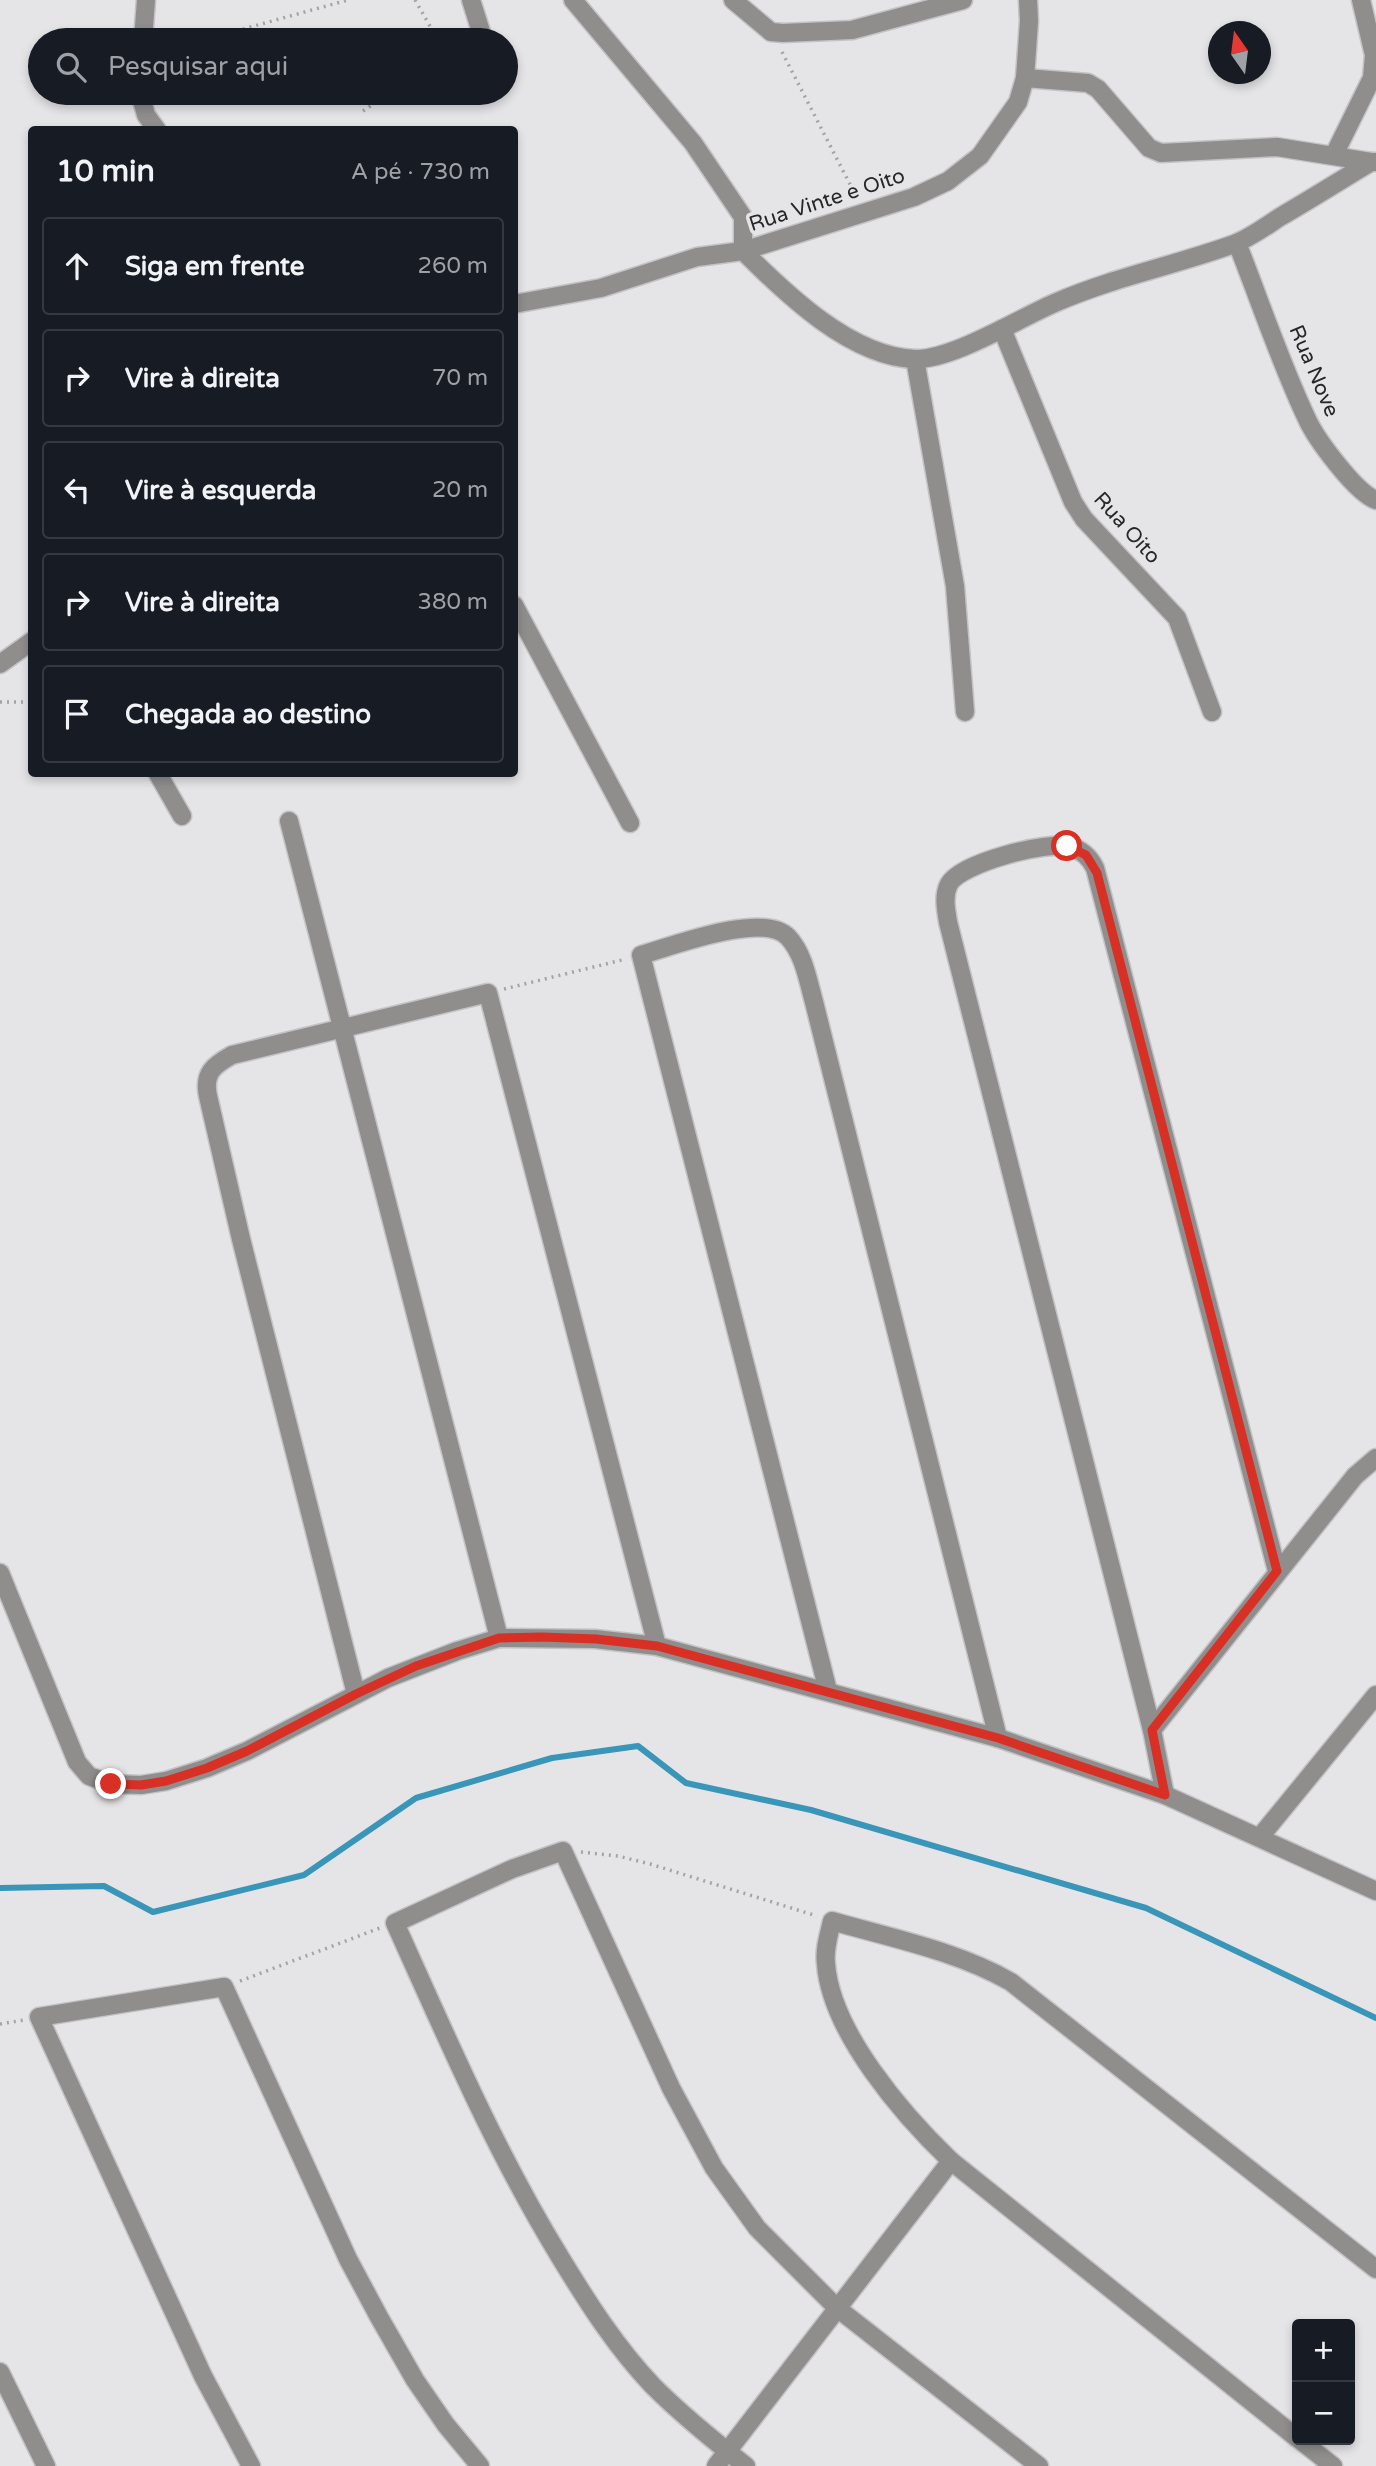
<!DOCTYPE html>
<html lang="pt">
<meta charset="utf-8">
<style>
:root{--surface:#171b24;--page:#20242c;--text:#f1f3f6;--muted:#9ea1a6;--line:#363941}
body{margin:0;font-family:"Varela Round",sans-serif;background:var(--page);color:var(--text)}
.controls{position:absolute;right:21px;bottom:21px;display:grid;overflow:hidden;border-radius:7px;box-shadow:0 4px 10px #0003}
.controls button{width:63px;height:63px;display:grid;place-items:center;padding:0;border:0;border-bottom:2px solid var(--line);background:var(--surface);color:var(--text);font:35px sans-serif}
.compass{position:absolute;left:1208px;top:21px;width:63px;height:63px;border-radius:50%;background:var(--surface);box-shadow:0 4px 10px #0003;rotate:346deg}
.stop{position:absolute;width:21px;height:21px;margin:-16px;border:5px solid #d93025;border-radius:50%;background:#fff}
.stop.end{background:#d93025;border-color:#fff;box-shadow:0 2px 7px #0008}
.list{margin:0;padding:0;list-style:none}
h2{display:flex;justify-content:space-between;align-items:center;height:91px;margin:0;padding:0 28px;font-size:30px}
h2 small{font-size:23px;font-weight:400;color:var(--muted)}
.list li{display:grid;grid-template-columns:46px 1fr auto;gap:21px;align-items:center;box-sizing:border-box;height:98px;margin:0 14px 14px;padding:0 14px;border:2px solid var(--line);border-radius:7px}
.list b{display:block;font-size:26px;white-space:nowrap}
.list em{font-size:23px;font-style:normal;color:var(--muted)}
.icon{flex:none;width:38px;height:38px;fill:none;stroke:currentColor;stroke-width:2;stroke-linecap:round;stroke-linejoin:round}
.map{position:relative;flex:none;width:1376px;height:2466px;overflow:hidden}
.search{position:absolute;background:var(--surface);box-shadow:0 4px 10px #0003;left:28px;top:28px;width:490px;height:77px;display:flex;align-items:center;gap:18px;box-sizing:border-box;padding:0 24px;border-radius:38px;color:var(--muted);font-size:26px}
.panel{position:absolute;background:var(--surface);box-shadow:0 4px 10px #0003;left:28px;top:126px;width:490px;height:651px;border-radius:7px}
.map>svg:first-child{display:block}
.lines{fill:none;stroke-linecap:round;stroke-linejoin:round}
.stream{stroke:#3996b9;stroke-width:6}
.minor-casing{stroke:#c3c2c5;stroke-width:21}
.path{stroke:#a4a3a5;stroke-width:3.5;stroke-dasharray:2 5;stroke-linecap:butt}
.minor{stroke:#8f8e8d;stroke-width:18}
.route{stroke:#d93025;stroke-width:9}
.labels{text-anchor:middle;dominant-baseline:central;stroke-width:7;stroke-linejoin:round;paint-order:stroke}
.street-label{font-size:21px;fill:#282728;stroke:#e5e4e7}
</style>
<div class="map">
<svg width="1376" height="2466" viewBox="0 0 1376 2466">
<rect width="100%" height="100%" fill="#e5e4e7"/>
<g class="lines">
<!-- stream -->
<polyline class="stream" points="0,1888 104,1886 153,1912 304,1875 416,1798 552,1758 638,1746 686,1783 811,1810 1146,1908 1376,2018"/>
<!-- minor casing -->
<g class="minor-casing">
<g id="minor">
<polyline points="471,0 483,38"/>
<path d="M573 0 693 143 743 217V251C786 294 851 357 915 359 953 360 1021 317 1057 302 1115 277 1176 265 1234 244 1250 238 1266 226 1280 217 1311 199 1341 180 1371 162H1376"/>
<polyline points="733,0 771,32 783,33 852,30 963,0"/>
<polyline points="143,40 146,0"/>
<polyline points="1025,78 1088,83 1098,89 1149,148 1161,153 1277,147 1371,162"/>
<polyline points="140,93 146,115 157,130"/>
<polyline points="1334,155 1372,78 1374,55 1361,0"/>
<path d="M1237 243C1260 301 1280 362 1307 419 1316 439 1356 493 1376 500"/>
<polyline points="514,304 601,288 697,257 743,251 914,197 948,181 980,156 1018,102 1025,78 1029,21 1028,0"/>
<polyline points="1002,329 1073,502 1084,519 1177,618 1212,712"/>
<polyline points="915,359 955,586 965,712"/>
<polyline points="514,605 630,823"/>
<polyline points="0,664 32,641"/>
<polyline points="158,774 182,816"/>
<polyline points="289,821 499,1638"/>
<polyline points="0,1573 77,1762 89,1776 111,1784 141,1785 166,1781 207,1768 247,1751 388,1678 457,1651 499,1638 595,1639 657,1646 998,1738 1165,1795 1376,1891"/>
<path d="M828 1691 641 955C673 946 763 911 788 937 804 954 808 981 814 1002L998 1738"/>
<path d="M356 1694 241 1239 208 1096C203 1073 214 1065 232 1055L488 993 657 1646"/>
<polyline points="1152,1730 1355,1476 1376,1458"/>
<path d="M1165 1795 1152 1730 948 922C946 909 943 896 949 884 961 863 1048 840 1071 847 1082 850 1090 858 1095 868L1277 1571"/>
<polyline points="1260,1837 1376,1695"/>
<polyline points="0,2372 46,2466"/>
<path d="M1297 2438 951 2161C903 2115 831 2032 826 1964 824 1949 829 1935 832 1921 891 1938 957 1951 1011 1982L1376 2269"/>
<polyline points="1300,2440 1333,2466"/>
<polyline points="251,2466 203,2376 39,2017 224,1987 348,2259 379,2317 415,2380 446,2425 480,2466"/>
<polyline points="716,2466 951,2161"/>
<path d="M746 2466C714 2441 682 2415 653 2386 616 2347 588 2303 560 2257 495 2151 446 2036 395 1923L512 1869 563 1851 671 2088 714 2168 757 2228 837 2308 1039 2466"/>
</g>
</g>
<!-- path -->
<g class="path">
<polyline points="415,0 438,40"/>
<polyline points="236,31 348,0"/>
<polyline points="782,52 857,198"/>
<polyline points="363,111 390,93"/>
<polyline points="0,702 32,702"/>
<polyline points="504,989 626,959"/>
<polyline points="581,1852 618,1856 650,1864 817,1916"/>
<polyline points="240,1981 380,1928"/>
<polyline points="0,2024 24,2020"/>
</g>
<!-- minor -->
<use href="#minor" class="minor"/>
</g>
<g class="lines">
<!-- route -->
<polyline class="route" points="111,1784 141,1785 166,1781 207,1768 247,1751 356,1694 416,1666 499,1638 542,1637 596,1639 657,1646 998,1738 1165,1795 1152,1730 1277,1571 1097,873 1086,855 1067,846"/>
</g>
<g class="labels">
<!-- street labels -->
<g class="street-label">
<text transform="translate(827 200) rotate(-18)">Rua Vinte e Oito</text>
<text transform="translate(1314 371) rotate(67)">Rua Nove</text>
<text transform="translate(1127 528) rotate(48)">Rua Oito</text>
</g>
</g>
</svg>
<div class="controls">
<button>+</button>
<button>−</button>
</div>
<svg class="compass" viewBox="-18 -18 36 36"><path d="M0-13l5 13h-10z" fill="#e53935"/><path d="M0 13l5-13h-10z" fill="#9ea1a6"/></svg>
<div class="stop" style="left:1067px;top:846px"></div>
<div class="stop end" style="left:111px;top:1784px"></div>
<div class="search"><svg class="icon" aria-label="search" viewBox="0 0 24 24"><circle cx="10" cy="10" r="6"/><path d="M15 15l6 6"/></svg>Pesquisar aqui</div>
<section class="panel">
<h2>10 min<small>A pé · 730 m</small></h2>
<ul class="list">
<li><svg class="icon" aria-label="ahead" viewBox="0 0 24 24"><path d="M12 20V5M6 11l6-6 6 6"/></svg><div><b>Siga em frente</b></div><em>260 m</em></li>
<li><svg class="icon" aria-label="right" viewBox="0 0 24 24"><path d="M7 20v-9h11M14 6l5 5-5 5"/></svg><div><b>Vire à direita</b></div><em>70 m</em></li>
<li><svg class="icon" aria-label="left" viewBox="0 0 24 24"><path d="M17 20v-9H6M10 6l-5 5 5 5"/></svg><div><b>Vire à esquerda</b></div><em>20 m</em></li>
<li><svg class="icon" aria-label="right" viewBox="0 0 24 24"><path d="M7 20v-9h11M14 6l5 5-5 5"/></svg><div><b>Vire à direita</b></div><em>380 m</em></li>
<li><svg class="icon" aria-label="arrive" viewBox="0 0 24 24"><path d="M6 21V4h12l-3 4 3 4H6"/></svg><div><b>Chegada ao destino</b></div></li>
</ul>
</section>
</div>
